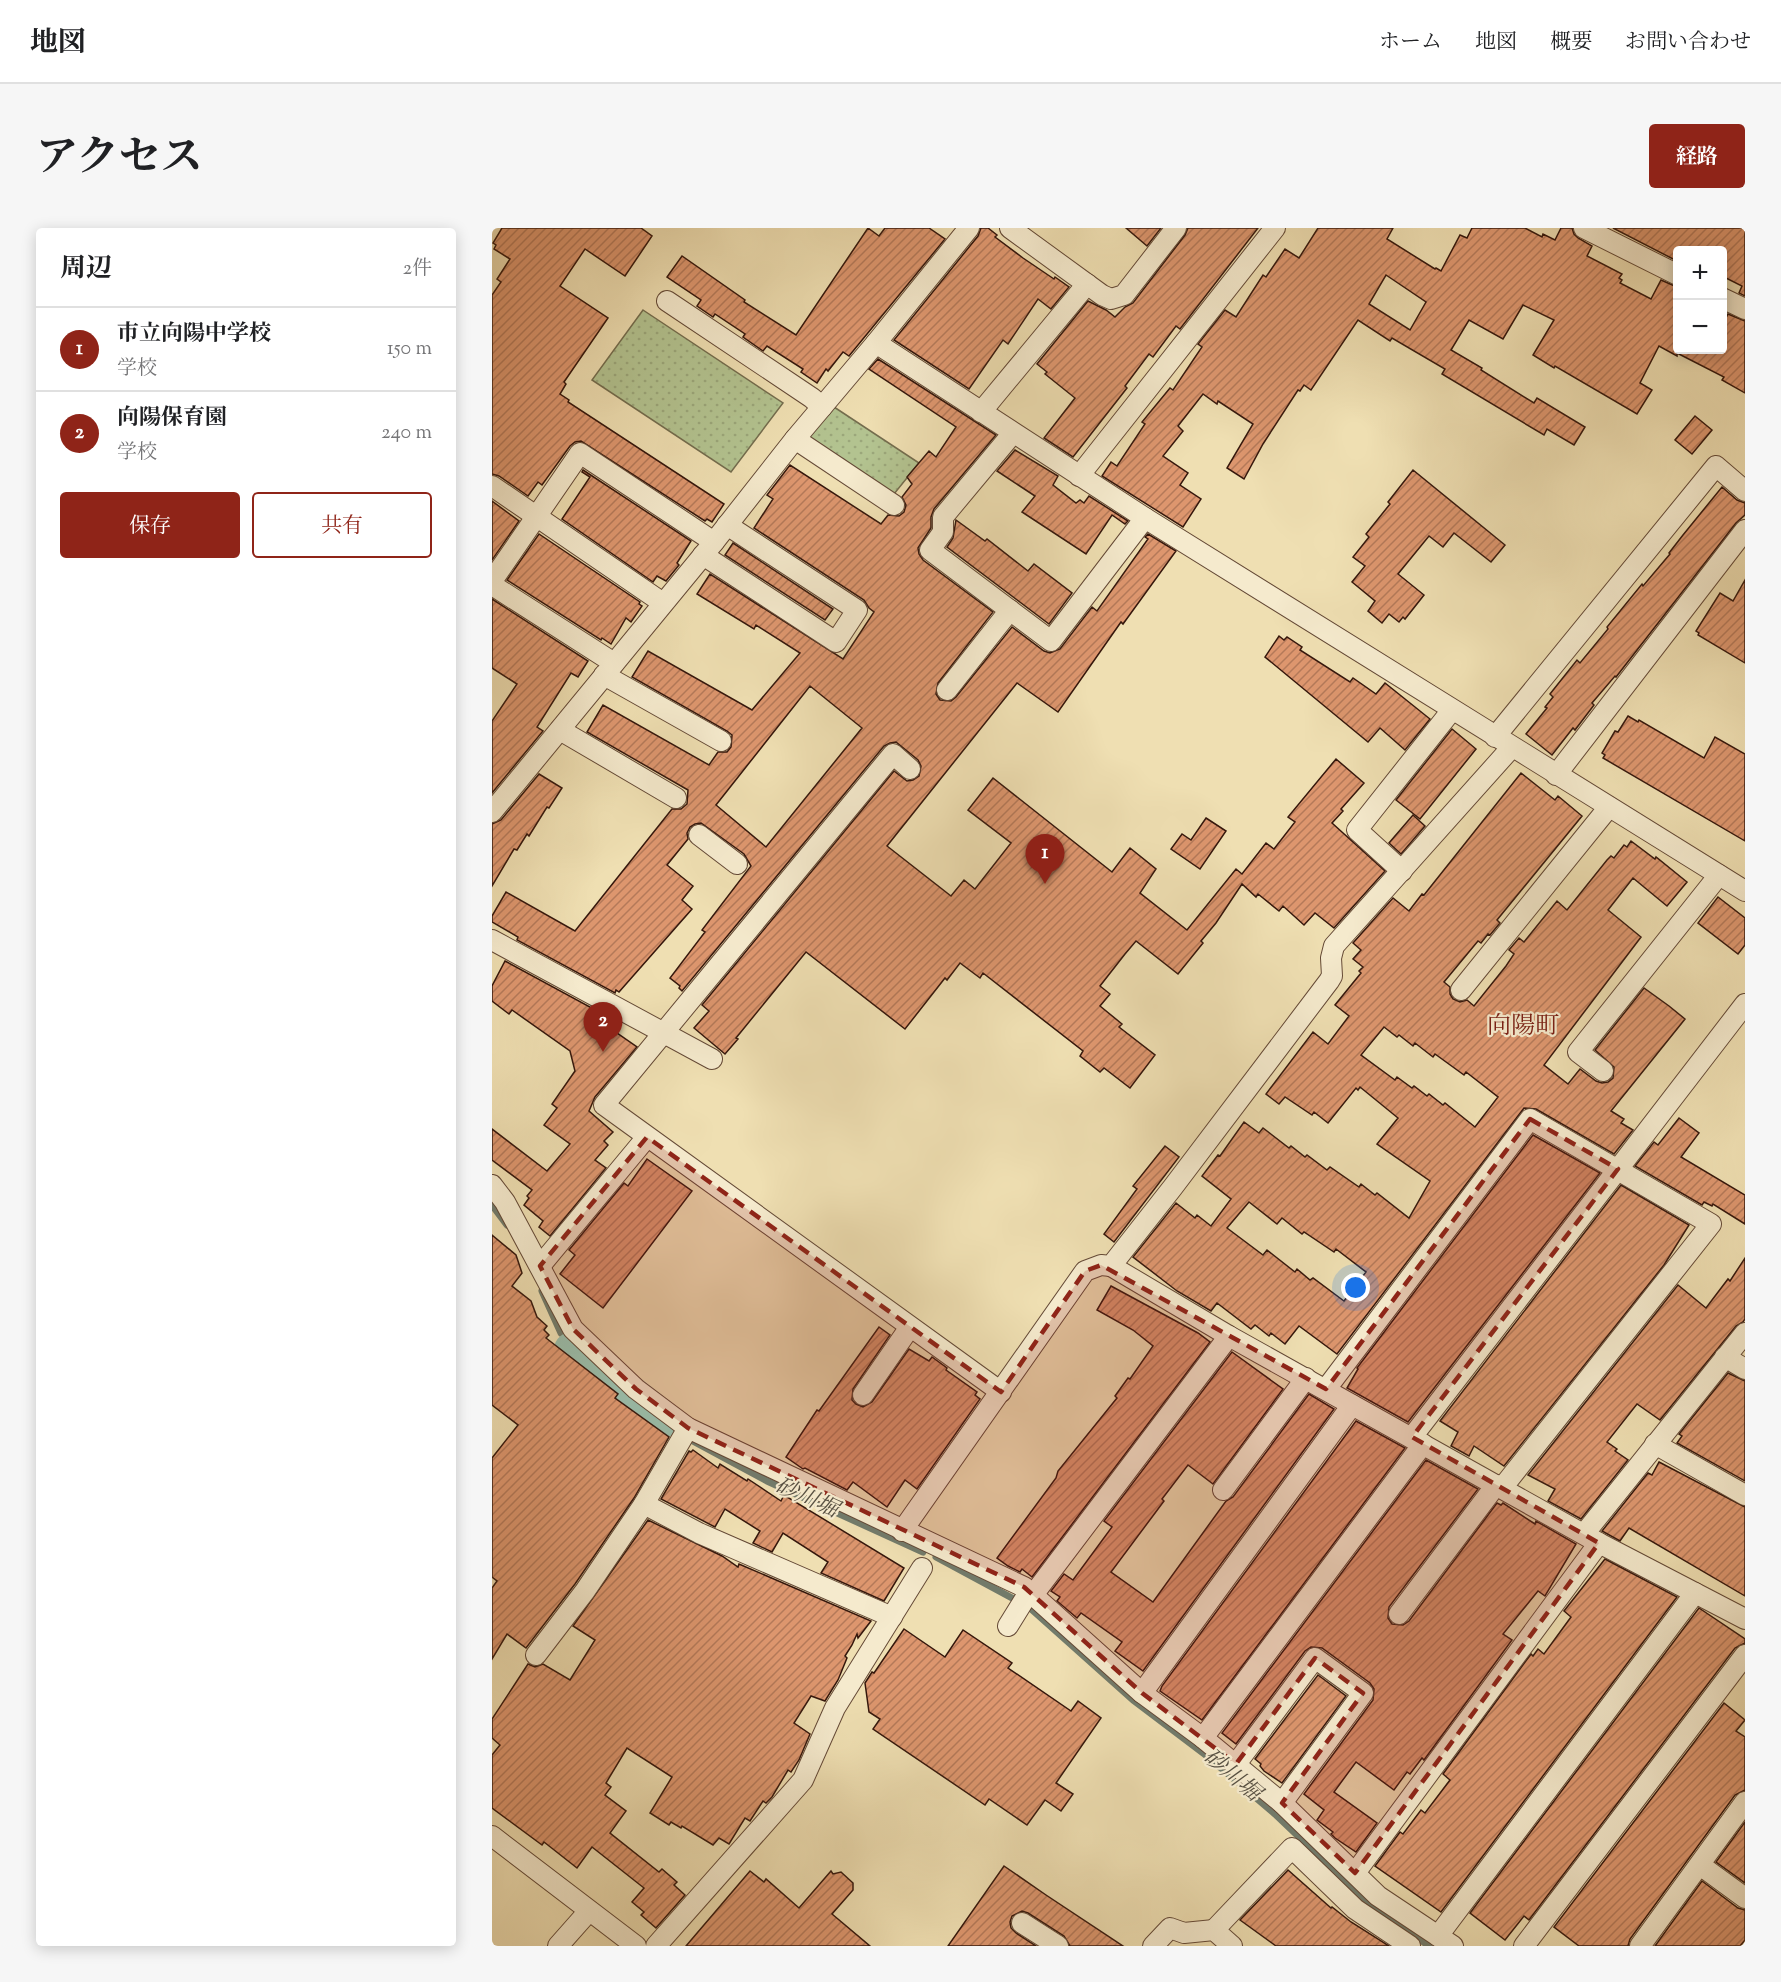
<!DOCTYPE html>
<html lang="ja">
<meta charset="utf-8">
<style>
:root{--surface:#fff;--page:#f6f6f6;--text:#202124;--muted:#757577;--line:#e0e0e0;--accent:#8f2418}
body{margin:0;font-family:"Sorts Mill Goudy","Noto Serif JP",serif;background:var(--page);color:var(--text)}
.controls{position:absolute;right:18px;top:18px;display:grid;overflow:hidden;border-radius:6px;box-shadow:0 3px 15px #0003}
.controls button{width:54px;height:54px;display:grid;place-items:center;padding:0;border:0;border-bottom:2px solid var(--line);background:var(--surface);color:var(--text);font:30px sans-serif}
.you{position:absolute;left:864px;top:1060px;width:21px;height:21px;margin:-15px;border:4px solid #fff;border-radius:50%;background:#1a73e8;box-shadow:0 0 0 9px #1a73e833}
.badge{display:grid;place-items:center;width:39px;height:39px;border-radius:50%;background:var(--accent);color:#fff;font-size:20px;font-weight:700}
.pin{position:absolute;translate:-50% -50px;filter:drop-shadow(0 2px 3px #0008)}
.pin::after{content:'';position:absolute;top:32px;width:21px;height:18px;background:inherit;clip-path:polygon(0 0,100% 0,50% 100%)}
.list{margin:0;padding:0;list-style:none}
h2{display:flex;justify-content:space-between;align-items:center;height:78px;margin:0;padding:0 24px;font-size:26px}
h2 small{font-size:20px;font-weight:400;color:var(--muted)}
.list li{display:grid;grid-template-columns:39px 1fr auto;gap:18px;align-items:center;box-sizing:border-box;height:84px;padding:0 24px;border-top:2px solid var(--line)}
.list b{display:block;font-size:22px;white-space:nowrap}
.list p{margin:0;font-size:20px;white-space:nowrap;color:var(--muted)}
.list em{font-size:20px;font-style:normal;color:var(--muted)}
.actions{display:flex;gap:12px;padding:18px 24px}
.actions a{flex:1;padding:14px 0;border:2px solid var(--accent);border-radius:6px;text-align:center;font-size:21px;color:var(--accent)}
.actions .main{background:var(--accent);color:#fff}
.map{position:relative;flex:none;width:1253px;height:1718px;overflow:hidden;border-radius:6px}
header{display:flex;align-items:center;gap:36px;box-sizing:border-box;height:84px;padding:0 30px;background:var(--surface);border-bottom:2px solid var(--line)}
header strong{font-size:28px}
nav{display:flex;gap:33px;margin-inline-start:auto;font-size:21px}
.intro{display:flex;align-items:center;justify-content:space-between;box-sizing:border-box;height:144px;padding:0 36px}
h1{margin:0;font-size:42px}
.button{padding:15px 27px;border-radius:6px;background:var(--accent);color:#fff;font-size:21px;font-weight:700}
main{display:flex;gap:36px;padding:0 36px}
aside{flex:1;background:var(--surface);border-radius:6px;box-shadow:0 3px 15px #0003}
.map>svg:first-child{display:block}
.garden{fill:url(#garden-dots);stroke:#746d4e;stroke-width:1.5}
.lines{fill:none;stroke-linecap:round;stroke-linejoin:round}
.stream{stroke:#727b6b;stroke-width:7}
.river{stroke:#9abdaa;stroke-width:39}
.building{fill:url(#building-hatch);stroke:#35170c;stroke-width:1.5;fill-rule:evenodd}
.minor-casing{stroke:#644936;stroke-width:22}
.minor{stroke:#f5eacd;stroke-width:20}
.marked{fill:#8f2418;fill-opacity:0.2;stroke:#8f2418;stroke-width:4.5;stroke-dasharray:12 8;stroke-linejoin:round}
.labels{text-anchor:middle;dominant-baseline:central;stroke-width:4.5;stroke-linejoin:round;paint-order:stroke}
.water-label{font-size:22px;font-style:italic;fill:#585143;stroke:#f5eacd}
.quarter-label{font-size:24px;fill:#7a1f14;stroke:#f5eacd}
</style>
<header>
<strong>地図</strong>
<nav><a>ホーム</a><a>地図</a><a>概要</a><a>お問い合わせ</a></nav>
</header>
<div class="intro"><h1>アクセス</h1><a class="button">経路</a></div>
<main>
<aside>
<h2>周辺<small>2件</small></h2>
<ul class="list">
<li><span class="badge">1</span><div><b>市立向陽中学校</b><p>学校</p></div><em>150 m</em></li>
<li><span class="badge">2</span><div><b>向陽保育園</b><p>学校</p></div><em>240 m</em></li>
</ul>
<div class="actions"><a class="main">保存</a><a>共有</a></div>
</aside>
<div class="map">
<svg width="1253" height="1718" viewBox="0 0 1253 1718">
<defs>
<pattern id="garden-dots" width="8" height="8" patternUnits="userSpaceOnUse" patternTransform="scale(1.5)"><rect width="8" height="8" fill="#b3c390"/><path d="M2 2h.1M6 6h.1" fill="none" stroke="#9ba77b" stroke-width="1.8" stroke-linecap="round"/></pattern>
<pattern id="building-hatch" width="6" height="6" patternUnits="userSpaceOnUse" patternTransform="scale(1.5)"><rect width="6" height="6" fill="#dd966e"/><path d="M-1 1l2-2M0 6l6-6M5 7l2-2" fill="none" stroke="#b47959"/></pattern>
</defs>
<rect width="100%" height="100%" fill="#efdfb2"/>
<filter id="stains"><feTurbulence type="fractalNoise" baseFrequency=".00333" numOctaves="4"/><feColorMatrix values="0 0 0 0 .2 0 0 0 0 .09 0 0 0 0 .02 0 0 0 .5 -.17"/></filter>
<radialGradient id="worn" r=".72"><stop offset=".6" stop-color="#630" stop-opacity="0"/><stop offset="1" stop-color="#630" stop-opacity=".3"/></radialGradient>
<!-- garden -->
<g class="garden">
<polygon points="151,82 291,175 239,244 100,152"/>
<polygon points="342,179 427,235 402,266 316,210"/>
</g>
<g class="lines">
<!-- stream -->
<g class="stream">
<polyline points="0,977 15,997"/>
<polyline points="50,1063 69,1105"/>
<polyline points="199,1212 275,1253 431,1324"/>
<polyline points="444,1329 520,1370"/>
<polyline points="538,1380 641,1472 715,1528 783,1586 870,1669 937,1718"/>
</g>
<!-- river -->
<polyline class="river" points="81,1123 169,1191"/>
</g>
<!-- building -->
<g class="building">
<polygon points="10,0 149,0 160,8 133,48 93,21 68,58 116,90 72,154 74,156 68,166 77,172 76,174 232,276 220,294 215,291 213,293 89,213 83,214 78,218 50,257 46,254 36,268 7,248 0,246 0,67 9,54 5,51 18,31 2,21 4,17 1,15"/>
<polygon points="376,0 387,8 393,0 437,0 453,11 357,128 351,124 336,143 334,141 325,155 309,144 311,141 275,118 271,123 251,109 253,106 223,86 221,89 205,78 209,72 175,49 190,28 253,72 252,74 304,107"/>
<polygon points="489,0 496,0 505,7 503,9 531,30 562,51 563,49 577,59 559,81 546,71 516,116 511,112 477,161 402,112 486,8"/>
<polygon points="634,0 669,0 655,18"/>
<polygon points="696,0 766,0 688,101 684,98 661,129 657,126 633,158 635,160 581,229 552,210 583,170 553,146 555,144 545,136 596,73 614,82 623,89 633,79 641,75 693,7"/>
<path d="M826 0H901L895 11 943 41 944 40 949 43 968 7 975 10 980 0H1033L1050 9 1051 6 1063 12 1069 0H1080L1082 6 1086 10 1100 18 1095 28 1130 46 1127 50 1130 52 1128 55 1159 71 1169 52 1185 59V122H1230V97L1236 86 1253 93V165L1230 152 1232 149 1185 125V128L1167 118 1148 155 1160 162 1145 186 1063 138 1062 140 1041 127 1062 92 1031 77 1011 111 977 92 959 122 990 140 989 142 1042 175 1045 170 1093 199 1082 217 1055 201 1052 207 950 146 953 141 900 110 898 113 866 92 819 162 812 157 808 163 806 162 771 216 752 251 735 240 761 196 726 173 725 176 711 166 686 198 691 203 671 228 696 245 688 257 709 271 691 299 610 248 619 234 625 238 653 196 650 194 678 160 681 162 710 119 706 116 733 82 744 89 771 47 774 49 793 21 807 30ZM894 47 934 74 918 102 877 76Z"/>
<polygon points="1121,0 1253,0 1253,68 1247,65 1250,58 1230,48 1230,22 1185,22 1185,33"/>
<path d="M386 131 504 207 442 281 439 289V300L426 320 427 326 431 332 501 384 446 455 444 466 448 472 459 473 464 469 520 399 552 423 558 425 568 421 600 379 605 383 656 311 653 309 656 306 684 323 631 396 629 394 566 484 525 455 395 618 459 668 472 652 483 661 519 615 476 582 501 550 620 644 638 620 664 641 648 665 695 702 744 641 750 646 774 615 782 621 803 594 796 589 844 531 872 555 849 581 851 583 840 595 893 643 842 700 823 685 812 697 791 678 787 683 766 666 764 669 750 656 724 695 709 713 711 715 686 746 644 713 633 726 608 758 618 766 608 778 630 796 627 799 663 827 638 860 612 840 608 844 588 828 591 823 491 745 488 750 468 735 455 752 453 750 413 801 314 724 244 810 246 811 233 826 202 800 217 783 210 777 402 543 415 553 421 552 427 548 429 538 426 532 404 514 398 515 392 518 190 763 187 760 188 758 178 750 213 704 210 702 259 638 252 626 209 595 203 596 198 599 195 605 196 611 175 637 201 658 190 672 200 681 127 764 124 762 123 765 25 712 26 709 0 694V688L14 664 83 703 180 581H189L195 576 196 562 95 504 111 477 217 537 226 524H235L239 519 240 507 235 503 140 449 156 423 260 482 308 425 264 397 262 401 205 366 218 346 351 431 382 384 377 380 372 372 262 300 281 271 275 267 298 237 389 296 396 287 407 288 412 284 414 277 410 269 420 256 415 249 437 223 444 229 464 199 377 141ZM318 458 370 500 274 619 224 577Z"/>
<polygon points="1203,188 1220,202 1200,226 1183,212"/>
<polygon points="523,222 566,248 561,257 584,275 588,272 592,275 597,268 636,293 633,296 620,287 594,326 530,284 543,268 505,243"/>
<polygon points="91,242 199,313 185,335 187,337 174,353 165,348 161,354 70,291 98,249 90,244"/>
<polygon points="921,242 1013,317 999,334 962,305 951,319 937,308 906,346 932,367 913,391 911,389 907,394 897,386 890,395 876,383 883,373 860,354 873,338 861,329 877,309 874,306 898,276 896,274"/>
<polygon points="1230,259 1245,272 1253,275 1253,287 1244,295 1124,449 1123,448 1100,475 1102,477 1083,502 1081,500 1060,527 1034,506 1055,480 1053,479 1061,469 1058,466 1085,432 1088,435 1116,401 1115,399 1150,356 1151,358 1178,326 1177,325 1191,307"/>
<polygon points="0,273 27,293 0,332"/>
<polygon points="464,292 493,313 495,311 536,343 542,336 580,365 557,396 455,319 461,310"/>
<polygon points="47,306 148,374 147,376 150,378 139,394 134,390 119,416 110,410 109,412 15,352"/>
<polygon points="241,315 341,381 333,392 233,327"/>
<polygon points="1253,352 1253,435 1206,407 1207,405 1204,403 1228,365 1241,373"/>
<polygon points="0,371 96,433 86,449 79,445 45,499 51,503 0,565 0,493 25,456 0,440"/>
<polygon points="787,408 792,412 795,409 810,419 808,422 858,454 861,450 884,466 893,455 938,491 913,522 888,500 876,514 773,429"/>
<polygon points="1136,488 1146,494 1147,492 1212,530 1223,509 1253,526 1253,613 1111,530 1113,527 1110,525 1123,503 1126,504"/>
<polygon points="960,501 984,521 928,591 904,572"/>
<path d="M1029 545 1063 572 1066 568 1090 588 1005 692 1008 695 998 707 996 706 989 715 986 713 952 754 958 759V766L961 771 968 774 975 772 982 778 1014 738 1022 726 1017 722 1027 710 1032 714 1065 673 1075 682 1115 632 1119 628 1122 630 1132 617 1135 619 1139 613 1163 631 1164 629 1195 654 1175 678 1141 650 1116 682 1149 709 1052 837 1076 856 1088 841 1104 853 1110 855 1116 854 1121 850 1122 839 1103 822 1152 760 1177 778 1193 791 1119 883 1132 891 1129 895 1141 902 1122 926 1044 881 1032 880 845 1126 807 1098 793 1116 779 1105 777 1108 763 1097 759 1101 725 1075 719 1083 685 1063 641 1029 684 975 703 990 705 987 719 998 739 971 710 948 726 927 728 928 752 894 767 905 771 900 797 920 799 918 813 929 815 927 835 942 838 939 867 959 869 956 883 967 885 965 917 990 938 953 885 916 906 890 868 859 866 862 864 860 836 895 822 884 820 887 793 869 787 876 774 866 821 804 836 816 857 788 843 777 869 745 867 743 871 739 861 731 869 722 861 715 901 670 917 683 930 666 932 667ZM892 799 905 809 907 807 921 818 923 815 941 829 943 826 972 847 974 844 1006 869 983 899 953 875 951 877 937 866 935 868 922 858 920 860 905 849 903 852 869 827ZM757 974 785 996 790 990 810 1006 812 1004 842 1024 844 1021 874 1044 852 1073 821 1050 818 1052 805 1041 803 1044 775 1022 771 1027 735 1000Z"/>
<polygon points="47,546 70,560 57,580 55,579 37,608 35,606 25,622 22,621 0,658 0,596 9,592"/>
<polygon points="921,587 933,598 909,626 897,615"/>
<polygon points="714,590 734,603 708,641 679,621 690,606 699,612"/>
<polygon points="1226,669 1253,690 1253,717 1246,726 1206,695"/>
<polygon points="13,733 109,785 105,791 145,819 103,869 97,883 121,904 112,913 116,917 103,932 114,940 58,1008 47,999 51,993 32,977 37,970 35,968 40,962 0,932 0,901 55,943 78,916 52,897 65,880 60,876 83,843 78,823 20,782 17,786 0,773 0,758"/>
<polygon points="1187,890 1207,905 1189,929 1253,967 1253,996 1221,976 1220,978 1212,974 1210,977 1143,938 1162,914 1166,917"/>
<polygon points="1041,907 1108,945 916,1194 855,1160 866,1141 865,1140"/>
<polygon points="673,918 687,929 622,1014 612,1006 645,961 641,958"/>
<polygon points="155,931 200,963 111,1080 68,1046 83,1027 77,1022 132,955 136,958"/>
<polygon points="1129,957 1197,997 1172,1037 1012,1238 982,1218 977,1228 959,1218 966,1204 948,1193"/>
<polygon points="0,1007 24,1027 30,1045 20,1058 39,1073 45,1089 55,1098 52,1102 57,1107 54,1110 126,1166 123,1170 177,1209 142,1270 83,1356 34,1420 15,1406 0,1431 0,1360 5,1353 0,1349 0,1230 26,1197 0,1177"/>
<polygon points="1253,1030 1253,1091 1251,1094 1244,1098 1168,1192 1145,1176 1115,1214 1125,1221 1123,1223 1136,1232 1089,1291 1056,1273 1063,1261 1036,1247 1186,1057 1214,1080 1236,1051 1238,1053"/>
<polygon points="619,1058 706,1105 718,1114 540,1349 530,1341 528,1344 516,1338 505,1330 564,1250 566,1243 625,1170 623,1168 636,1150 638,1151 661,1118 641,1102 605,1082"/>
<polygon points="387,1099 398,1107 361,1161 360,1172 364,1176 371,1179 380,1174 417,1121 437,1133 440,1129 455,1140 454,1142 485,1164 483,1167 488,1171 425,1261 413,1252 395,1279 361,1254 355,1262 313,1240 311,1241 294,1229 325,1182 327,1183"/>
<polygon points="740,1124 791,1161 721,1256 696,1237 670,1271 672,1273 619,1344 661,1374 734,1273 741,1269 817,1166 842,1181 651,1443 623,1423 630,1414 589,1385 585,1390 565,1373 568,1369 559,1363 572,1346 581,1352 620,1299 612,1293"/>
<polygon points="1236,1145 1253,1153 1253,1253 1185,1215 1190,1208 1187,1206"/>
<polygon points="864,1193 913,1220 710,1492 668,1463 670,1458"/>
<polygon points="201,1222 226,1240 228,1236 255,1253 256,1251 289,1273 292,1267 412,1340 392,1373 329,1345 336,1334 291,1305 280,1324 261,1315 268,1303 233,1281 223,1299 169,1271 197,1223 199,1224"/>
<polygon points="934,1232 986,1261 897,1379 896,1390 900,1396 911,1397 917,1393 1005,1275 1009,1277 1011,1275 1043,1296 1044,1293 1084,1316 1053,1368 1046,1363 1011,1406 1020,1412 932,1532 930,1530 918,1546 915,1544 902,1562 864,1534 842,1564 885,1595 864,1624 843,1610 839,1606 841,1604 825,1592 832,1582 812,1566 881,1472 882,1461 878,1455 830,1420 819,1419 813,1423 744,1516 730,1505"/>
<polygon points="1167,1234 1253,1279 1253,1368 1137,1300 1128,1313 1110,1303 1156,1245 1160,1247"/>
<polygon points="156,1292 230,1328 246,1339 247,1336 379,1393 366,1410 365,1406 360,1417 353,1428 355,1430 346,1452 333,1473 319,1468 302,1495 318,1506 307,1532 299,1544 296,1542 280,1569 274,1575 271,1573 258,1593 253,1590 237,1616 227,1610 221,1617 190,1598 189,1600 179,1594 177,1597 158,1585 180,1549 135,1520 114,1555 119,1559 113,1567 134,1583 118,1605 167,1644 170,1641 185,1654 182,1657 193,1667 164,1700 149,1687 152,1684 140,1674 152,1660 100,1619 85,1640 52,1614 50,1617 0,1580 0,1527 8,1517 0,1510 0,1491 36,1436 43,1439 51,1436 78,1452 103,1412 81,1398"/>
<polygon points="1113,1331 1185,1369 949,1684 883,1638 908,1604 911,1606 929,1582 933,1585 958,1552 951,1546 1039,1426 1041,1428 1046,1421 1052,1426 1079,1389 1072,1383"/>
<polygon points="1207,1380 1253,1411 1253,1415 1243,1420 1037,1692 1032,1688 1013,1712 978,1685"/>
<polygon points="412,1401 453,1429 471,1402 520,1435 516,1440 579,1483 586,1473 609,1490 564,1555 581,1566 569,1583 553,1572 535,1597 497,1571 493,1577 381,1501 388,1491 377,1484 373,1455 380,1444 382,1445"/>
<polygon points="826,1447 854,1468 790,1555 772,1543 768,1538 769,1536 763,1531"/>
<polygon points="1232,1475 1253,1492 1244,1503 1253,1509 1253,1562 1243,1567 1138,1711 1136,1718 1087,1718 1062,1699"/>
<polygon points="1253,1594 1253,1655 1224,1634"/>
<polygon points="512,1638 554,1667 631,1718 578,1718 572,1708 536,1685 530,1683 520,1688 518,1694 519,1700 524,1705 544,1718 456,1718"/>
<polygon points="796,1642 839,1680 840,1679 859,1694 897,1718 784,1718 748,1692"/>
<polygon points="258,1643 272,1654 274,1651 307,1680 339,1643 341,1646 349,1644 361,1655 361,1662 340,1686 378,1718 194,1718"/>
<polygon points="1210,1653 1246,1680 1253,1682 1253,1712 1248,1718 1163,1718"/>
</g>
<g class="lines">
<!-- minor casing -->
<g class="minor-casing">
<g id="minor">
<polyline points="518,0 610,67 619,71 632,67 684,0"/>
<polyline points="1092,0 1186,47"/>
<polyline points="1230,70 1253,81"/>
<polyline points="175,73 320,170 330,179"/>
<polyline points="384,115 653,290 1253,663"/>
<polyline points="489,184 595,56"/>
<polyline points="521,205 451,289 451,304 438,322 559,413 653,290"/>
<polyline points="303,211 402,277"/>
<polyline points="587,248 783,0"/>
<polyline points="0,258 171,375"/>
<polyline points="211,327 344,414 365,382 235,297"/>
<polyline points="0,353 88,225 222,314"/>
<polyline points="0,357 122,435"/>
<polyline points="112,447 229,513"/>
<polyline points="455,462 518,382"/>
<polyline points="68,502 184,570"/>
<polyline points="1003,509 1224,238 1253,263"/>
<polyline points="418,541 401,526 112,877 509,1164"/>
<polyline points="1064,547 1253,302"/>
<polyline points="0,584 222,314 303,211 384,115 477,0"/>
<polyline points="207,607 245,636"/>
<polyline points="910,643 865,602 960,482"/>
<polyline points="0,712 220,831"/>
<polyline points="969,762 1117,579"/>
<polyline points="1111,843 1086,824 1227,647"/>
<polyline points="0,957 13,974 81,1101 144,1161 196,1200 532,1359 650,1465 711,1510 790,1575 886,1668 961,1718"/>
<polyline points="48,1038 155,909"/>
<polyline points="619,1038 737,1108 1107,1315 1253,1391"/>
<polyline points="1233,1129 1253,1141"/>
<polyline points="834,1161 1038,891 1219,996 1010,1260"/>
<polyline points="371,1167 418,1099"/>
<polyline points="920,1209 1253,776"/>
<polyline points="1163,1216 1253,1267"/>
<polyline points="731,1262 814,1150"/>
<polyline points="152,1276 207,1305 400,1389"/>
<polyline points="410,1303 593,1043 609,1037 619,1038 681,959 837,753 840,748 839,730 842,718 1020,519"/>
<polyline points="1092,1306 1253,1105"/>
<polyline points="907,1386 1004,1257"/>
<polyline points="516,1398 534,1369 541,1367 737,1108"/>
<polyline points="44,1427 93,1363 152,1276 196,1200"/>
<polyline points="650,1465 860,1177"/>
<polyline points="711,1510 931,1216"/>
<polyline points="744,1536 823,1430 871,1465 790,1575"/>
<polyline points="0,1608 144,1718"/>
<polyline points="1208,1637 1253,1670"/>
<polyline points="863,1645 1107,1315"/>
<polyline points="530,1695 566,1718"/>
<polyline points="722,1702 800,1620 863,1681 918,1718"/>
<polyline points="946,1708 1203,1365"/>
<polyline points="66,1718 97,1683"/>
<polyline points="164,1718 311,1552 343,1480 430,1340"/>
<polyline points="661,1718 678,1700 692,1705 722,1702 740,1718"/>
<polyline points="1032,1718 1253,1427"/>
<polyline points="1148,1718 1253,1574"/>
</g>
</g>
<!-- minor -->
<use href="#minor" class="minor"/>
</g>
<!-- marked area -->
<path class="marked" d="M1038 891 1126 941 920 1209 1107 1315 863 1645 790 1575 871 1465 823 1430 744 1536 650 1465 532 1359 196 1200 144 1161 81 1101 48 1038 155 909 509 1164 593 1043 609 1037 834 1161Z"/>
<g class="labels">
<!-- water labels -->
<g class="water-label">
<text transform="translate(314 1271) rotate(24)">砂川堀</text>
<text transform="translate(739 1548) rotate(40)">砂川堀</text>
</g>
<!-- quarter labels -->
<g class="quarter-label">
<text x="1031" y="799">向陽町</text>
</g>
</g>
<rect width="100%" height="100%" filter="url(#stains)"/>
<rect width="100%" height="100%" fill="url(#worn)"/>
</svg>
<div class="controls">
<button>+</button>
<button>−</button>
</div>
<div class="you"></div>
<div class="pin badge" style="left:553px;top:656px">1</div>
<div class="pin badge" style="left:111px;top:824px">2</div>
</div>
</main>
